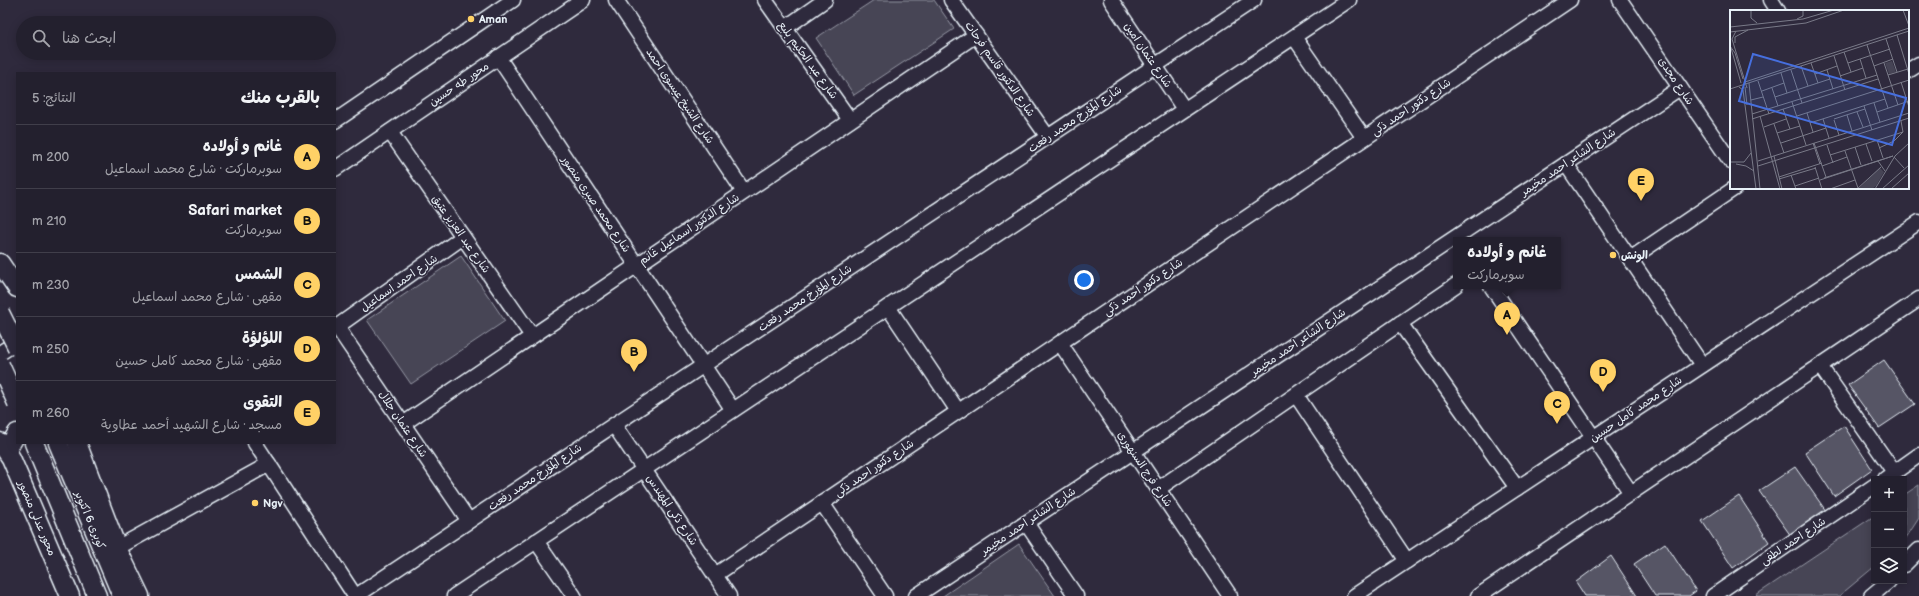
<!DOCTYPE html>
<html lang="ar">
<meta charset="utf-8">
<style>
:root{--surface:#23202e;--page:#2f2d3a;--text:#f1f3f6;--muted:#a3a3aa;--line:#403e4a;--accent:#ffd166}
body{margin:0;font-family:"Balsamiq Sans","Playpen Sans Arabic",sans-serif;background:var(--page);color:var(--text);direction:rtl}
.controls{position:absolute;right:12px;bottom:12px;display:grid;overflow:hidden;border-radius:0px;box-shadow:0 2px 10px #0003}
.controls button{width:36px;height:36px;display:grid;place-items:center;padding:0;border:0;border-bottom:1px solid var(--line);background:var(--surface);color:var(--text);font:20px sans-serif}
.you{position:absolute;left:1084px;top:280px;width:14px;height:14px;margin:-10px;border:3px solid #fff;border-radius:50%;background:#1a73e8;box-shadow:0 0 0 6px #1a73e833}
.badge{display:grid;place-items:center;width:26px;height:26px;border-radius:50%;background:var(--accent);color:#111;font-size:13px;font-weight:700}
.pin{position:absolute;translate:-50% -33px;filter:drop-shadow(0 1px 2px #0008)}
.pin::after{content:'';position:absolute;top:21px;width:14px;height:12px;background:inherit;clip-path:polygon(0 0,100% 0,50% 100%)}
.popup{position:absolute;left:1453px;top:237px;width:108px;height:52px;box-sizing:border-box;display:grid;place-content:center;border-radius:0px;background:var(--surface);filter:drop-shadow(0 1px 3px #0005);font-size:13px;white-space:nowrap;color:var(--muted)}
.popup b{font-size:15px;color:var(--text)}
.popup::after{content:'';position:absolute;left:50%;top:100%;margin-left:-8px;border:8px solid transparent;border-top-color:var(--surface)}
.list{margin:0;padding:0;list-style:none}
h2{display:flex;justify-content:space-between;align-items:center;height:52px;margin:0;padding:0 16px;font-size:17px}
h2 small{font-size:13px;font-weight:400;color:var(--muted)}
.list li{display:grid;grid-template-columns:26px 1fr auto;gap:12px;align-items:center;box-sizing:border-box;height:64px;padding:0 16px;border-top:1px solid var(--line)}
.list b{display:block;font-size:15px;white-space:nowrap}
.list p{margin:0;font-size:13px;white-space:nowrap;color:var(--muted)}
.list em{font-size:13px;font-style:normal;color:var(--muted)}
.icon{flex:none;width:22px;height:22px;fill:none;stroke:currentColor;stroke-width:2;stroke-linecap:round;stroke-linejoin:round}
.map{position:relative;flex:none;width:1919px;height:596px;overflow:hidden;direction:ltr}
.search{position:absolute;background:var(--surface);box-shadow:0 2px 10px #0003;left:16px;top:16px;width:320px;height:44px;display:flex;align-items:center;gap:10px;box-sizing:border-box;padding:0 14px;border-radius:22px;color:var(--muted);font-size:15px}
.panel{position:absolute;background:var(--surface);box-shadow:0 2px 10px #0003;left:16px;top:72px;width:320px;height:372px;border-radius:0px;direction:rtl}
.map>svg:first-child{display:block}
.park{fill:#464455;stroke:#979aa6}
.building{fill:#575565;stroke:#e8f1f8}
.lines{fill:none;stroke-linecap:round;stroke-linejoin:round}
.minor-casing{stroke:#e8f1f8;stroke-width:17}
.major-casing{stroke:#e8f1f8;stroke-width:21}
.minor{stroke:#2f2a3d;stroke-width:14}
.major{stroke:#2f2a3d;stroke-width:18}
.major-bridge-casing{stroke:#e8f1f8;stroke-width:21;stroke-linecap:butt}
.major-bridge{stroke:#2f2a3d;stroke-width:18}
.poi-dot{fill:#ffd166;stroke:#2f2a3d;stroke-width:1.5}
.labels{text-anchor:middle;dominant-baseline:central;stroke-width:3;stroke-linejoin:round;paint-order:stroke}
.poi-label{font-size:11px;font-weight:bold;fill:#e8f1f8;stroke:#2f2a3d;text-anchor:start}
.street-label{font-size:11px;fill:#e8f1f8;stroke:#2f2a3d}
.inset-road{fill:none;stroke:#797a88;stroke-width:1}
.view{fill:#466fde;fill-opacity:0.15;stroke:#466fde;stroke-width:2}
.inset-edge{fill:none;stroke:#e8f1f8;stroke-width:2}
</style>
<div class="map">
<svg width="1919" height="596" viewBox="0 0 1919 596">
<rect width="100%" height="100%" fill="#2f2a3d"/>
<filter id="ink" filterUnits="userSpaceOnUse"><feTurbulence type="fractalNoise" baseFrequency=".025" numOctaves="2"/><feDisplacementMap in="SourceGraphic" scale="8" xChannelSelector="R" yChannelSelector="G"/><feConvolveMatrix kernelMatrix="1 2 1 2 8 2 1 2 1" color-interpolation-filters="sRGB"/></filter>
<g filter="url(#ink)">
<!-- park -->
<g class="park">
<polygon points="874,0 934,0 954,29 854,95 816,38"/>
<polygon points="461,256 505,321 411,384 367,320"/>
<polygon points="1919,485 1919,518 1904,541 1904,495"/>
<polygon points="1874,516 1874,567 1839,596 1757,596 1756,595"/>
<polygon points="1019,544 1055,596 943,596"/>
</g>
<!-- building -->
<g class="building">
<polygon points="1884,360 1915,404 1879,428 1848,385"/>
<polygon points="1844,426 1872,469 1834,496 1805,452"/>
<polygon points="1795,467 1826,511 1791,536 1759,491"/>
<polygon points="1739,496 1769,542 1733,568 1702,521"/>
<polygon points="1665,543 1696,591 1689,596 1655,596 1634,564"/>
<polygon points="1611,556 1637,596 1585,596 1576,582"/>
</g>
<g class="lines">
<!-- minor casing -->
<g class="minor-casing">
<g id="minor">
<polyline points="616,0 744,192"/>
<polyline points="765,0 850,120"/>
<polyline points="951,0 1048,137"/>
<polyline points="1111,0 1184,109"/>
<polyline points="1620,0 1731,162"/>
<polyline points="1771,0 1778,11"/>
<polyline points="785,28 825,0"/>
<polyline points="1294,37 1364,138"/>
<polyline points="498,57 733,410"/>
<polyline points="1908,71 1919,64"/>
<polyline points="335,121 513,0"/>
<polyline points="390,132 532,336"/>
<polyline points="1566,164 1702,365"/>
<polyline points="335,169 583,0"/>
<polyline points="1630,259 1735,188"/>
<polyline points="1491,286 1631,493"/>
<polyline points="888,307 958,411"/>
<polyline points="1400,323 1517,488"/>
<polyline points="337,327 469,521"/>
<polyline points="335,328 463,237"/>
<polyline points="1060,343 1230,596"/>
<polyline points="0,353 17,342"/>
<polyline points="1820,366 1894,472"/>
<polyline points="1296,395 1407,561"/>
<polyline points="403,424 976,35"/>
<polyline points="614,425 729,596"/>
<polyline points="255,443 355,596"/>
<polyline points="1885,479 1919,455"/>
<polyline points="1158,489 1456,285"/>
<polyline points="822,503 885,596"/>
<polyline points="1026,523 1076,596"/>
<polyline points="536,541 574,596"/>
<polyline points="117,548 269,464"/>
<polyline points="1904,565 1919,550"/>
<polyline points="715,575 1570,0"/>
<polyline points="356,596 1254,0"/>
<polyline points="454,596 1349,0"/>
<polyline points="916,596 1680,88"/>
<polyline points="1354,596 1919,222"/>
<polyline points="1478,596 1919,299"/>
<polyline points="1713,596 1874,486"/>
<polyline points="1871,596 1889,581"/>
</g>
</g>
<!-- major casing -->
<g class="major-casing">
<g id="major">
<polyline points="0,263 17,288"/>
<polyline points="0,442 11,458 70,596"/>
<polyline points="34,443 97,596"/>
<polyline points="58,443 122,596"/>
<polyline points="77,443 117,548 140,596"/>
<polyline points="7,450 17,433"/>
</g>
</g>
<!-- minor -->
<use href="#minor" class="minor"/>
<!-- major -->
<use href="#major" class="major"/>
<!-- major-bridge casing -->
<g class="major-bridge-casing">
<g id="major-bridge">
<polyline points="0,313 17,347"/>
<polyline points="0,365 17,403"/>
</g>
</g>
<!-- major-bridge -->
<use href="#major-bridge" class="major-bridge"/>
</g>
</g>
<!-- markers -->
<g class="poi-dot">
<circle cx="471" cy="19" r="4"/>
<circle cx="1613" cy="255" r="4"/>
<circle cx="255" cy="503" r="4"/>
</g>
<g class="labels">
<!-- poi labels -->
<g class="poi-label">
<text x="479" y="19">Aman</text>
<text x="1621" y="255">الونش</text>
<text x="263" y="503">Ngv</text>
</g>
<!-- street labels -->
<g class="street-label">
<text transform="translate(1148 55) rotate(56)">شارع عثمان امين</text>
<text transform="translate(808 60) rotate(54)">شارع عبد الحكيم بلبع</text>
<text transform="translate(1000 69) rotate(55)">شارع الدكتور قاسم فرحات</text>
<text transform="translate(1676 81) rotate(56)">شارع مجدى</text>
<text transform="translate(459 84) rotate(-34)">محور طه حسين</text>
<text transform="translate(680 96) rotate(56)">شارع الشيخ عيسوى احمد</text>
<text transform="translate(1411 107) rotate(-34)">شارع دكتور احمد ذكى</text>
<text transform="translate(1075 119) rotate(-34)">شارع المؤرخ محمد رفعت</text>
<text transform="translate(1568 162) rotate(-34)">شارع الشاعر احمد مخيمر</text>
<text transform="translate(596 204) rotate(56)">شارع محمد صبرى منصور</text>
<text transform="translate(689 229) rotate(-34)">شارع الدكتور اسماعيل غانم</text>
<text transform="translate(461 234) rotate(55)">شارع عبد العزيز عتيق</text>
<text transform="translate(399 283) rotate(-35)">شارع احمد اسماعيل</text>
<text transform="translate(1143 287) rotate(-34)">شارع دكتور احمد ذكى</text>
<text transform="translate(805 298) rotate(-34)">شارع المؤرخ محمد رفعت</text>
<text transform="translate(1298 342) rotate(-34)">شارع الشاعر احمد مخيمر</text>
<text transform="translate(1636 409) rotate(-34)">شارع محمد كامل حسين</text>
<text transform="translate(403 424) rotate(56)">شارع عثمان جلال</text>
<text transform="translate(874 468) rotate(-34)">شارع دكتور احمد ذكى</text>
<text transform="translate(1145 469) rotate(56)">شارع فرج السنهورى</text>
<text transform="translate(535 477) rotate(-34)">شارع المؤرخ محمد رفعت</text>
<text transform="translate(672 510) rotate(56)">شارع ذكى المهندس</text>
<text transform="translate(37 518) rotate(67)">محور عدلى منصور</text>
<text transform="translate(90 520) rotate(67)">كوبرى 6 اكتوبر</text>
<text transform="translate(1028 521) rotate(-34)">شارع الشاعر احمد مخيمر</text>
<text transform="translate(1793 541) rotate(-34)">شارع احمد لطفى</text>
</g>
</g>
<!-- overview -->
<g transform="translate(1730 10)">
<rect width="179" height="179" fill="#2f2a3d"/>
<path d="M150 158 154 162 146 176 142 179H128Z" fill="#464455"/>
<path d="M162 51 166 62 159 64 155 53Z" fill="#464455"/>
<path class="inset-road" d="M21 0V8L27 13M173 0 179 16M67 9 73 6V0M0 17 73 9 104 0M6 21 2 29 17 78M0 22 76 13 114 0M167 25 179 64M156 29 167 62M5 33V27L18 20M137 35 158 98M0 36 5 43 13 69M1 38 11 73M114 42 121 62M104 46 115 80M130 49 136 68M81 53 88 73M118 53 160 39M154 53 168 95M71 56 78 76M144 56 163 49M61 60 72 93M97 60 103 79M51 63 57 83M85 64 107 56M158 65 178 59M110 66 133 58M28 71 39 104M15 72 179 18M171 72 179 97M19 73 30 179M9 77 13 80 26 179M15 77 17 95M42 78 48 96M0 79 179 21M32 81 54 73M45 87 100 69M21 90 33 87M62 92 76 135M144 93 150 112M134 96 142 120M53 99 60 119M127 102 133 117M147 102 179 91M77 103 83 122M22 104 147 65M117 105 122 121M30 106 50 179M67 106 179 70M22 109 148 69M93 109 99 128M104 109 135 99M104 110 109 125M80 113 155 89M44 114 54 143M34 117 56 109M47 123 70 116M147 130 153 148M51 133 96 118M83 133 90 154M84 133 96 167M136 134 142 151M97 135 103 153M125 137 131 155M149 138 164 131 173 122 171 111M115 141 128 178M100 145 173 122M44 146 52 179M164 147 174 158M28 151 179 103M148 151 155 161M0 152H14L21 143M6 154 16 156 24 161M28 156 179 108M92 156 117 147M85 157 92 179M61 165 66 179M49 167 92 153M94 168 163 146M49 169 86 158M90 170 163 146M65 176 89 168M100 179 125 170M127 179 151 157M145 179 165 146 179 133M152 179 179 155M161 179 179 163"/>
<path class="view" d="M23 44 176 88 162 135 9 91Z"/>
<rect width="179" height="179" class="inset-edge"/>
</g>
</svg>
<div class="controls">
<button>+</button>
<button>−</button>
<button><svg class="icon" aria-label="layers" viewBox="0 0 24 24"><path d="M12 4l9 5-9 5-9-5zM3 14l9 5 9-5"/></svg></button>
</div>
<div class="you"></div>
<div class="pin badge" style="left:1507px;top:335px">A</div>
<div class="popup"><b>غانم و أولاده</b>سوبرماركت</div>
<div class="pin badge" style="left:634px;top:372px">B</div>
<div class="pin badge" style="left:1557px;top:424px">C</div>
<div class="pin badge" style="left:1603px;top:392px">D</div>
<div class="pin badge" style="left:1641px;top:201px">E</div>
<div class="search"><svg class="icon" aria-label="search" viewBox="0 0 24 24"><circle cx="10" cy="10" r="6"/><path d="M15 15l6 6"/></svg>ابحث هنا</div>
<section class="panel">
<h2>بالقرب منك<small>النتائج: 5</small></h2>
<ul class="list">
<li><span class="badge">A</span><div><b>غانم و أولاده</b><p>سوبرماركت · شارع محمد اسماعيل</p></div><em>200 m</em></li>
<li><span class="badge">B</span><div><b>Safari market</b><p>سوبرماركت</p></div><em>210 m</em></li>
<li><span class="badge">C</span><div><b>الشمس</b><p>مقهى · شارع محمد اسماعيل</p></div><em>230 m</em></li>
<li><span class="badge">D</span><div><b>اللؤلؤة</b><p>مقهى · شارع محمد كامل حسين</p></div><em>250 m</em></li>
<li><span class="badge">E</span><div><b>التقوى</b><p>مسجد · شارع الشهيد أحمد عطاوية</p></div><em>260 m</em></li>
</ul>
</section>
</div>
